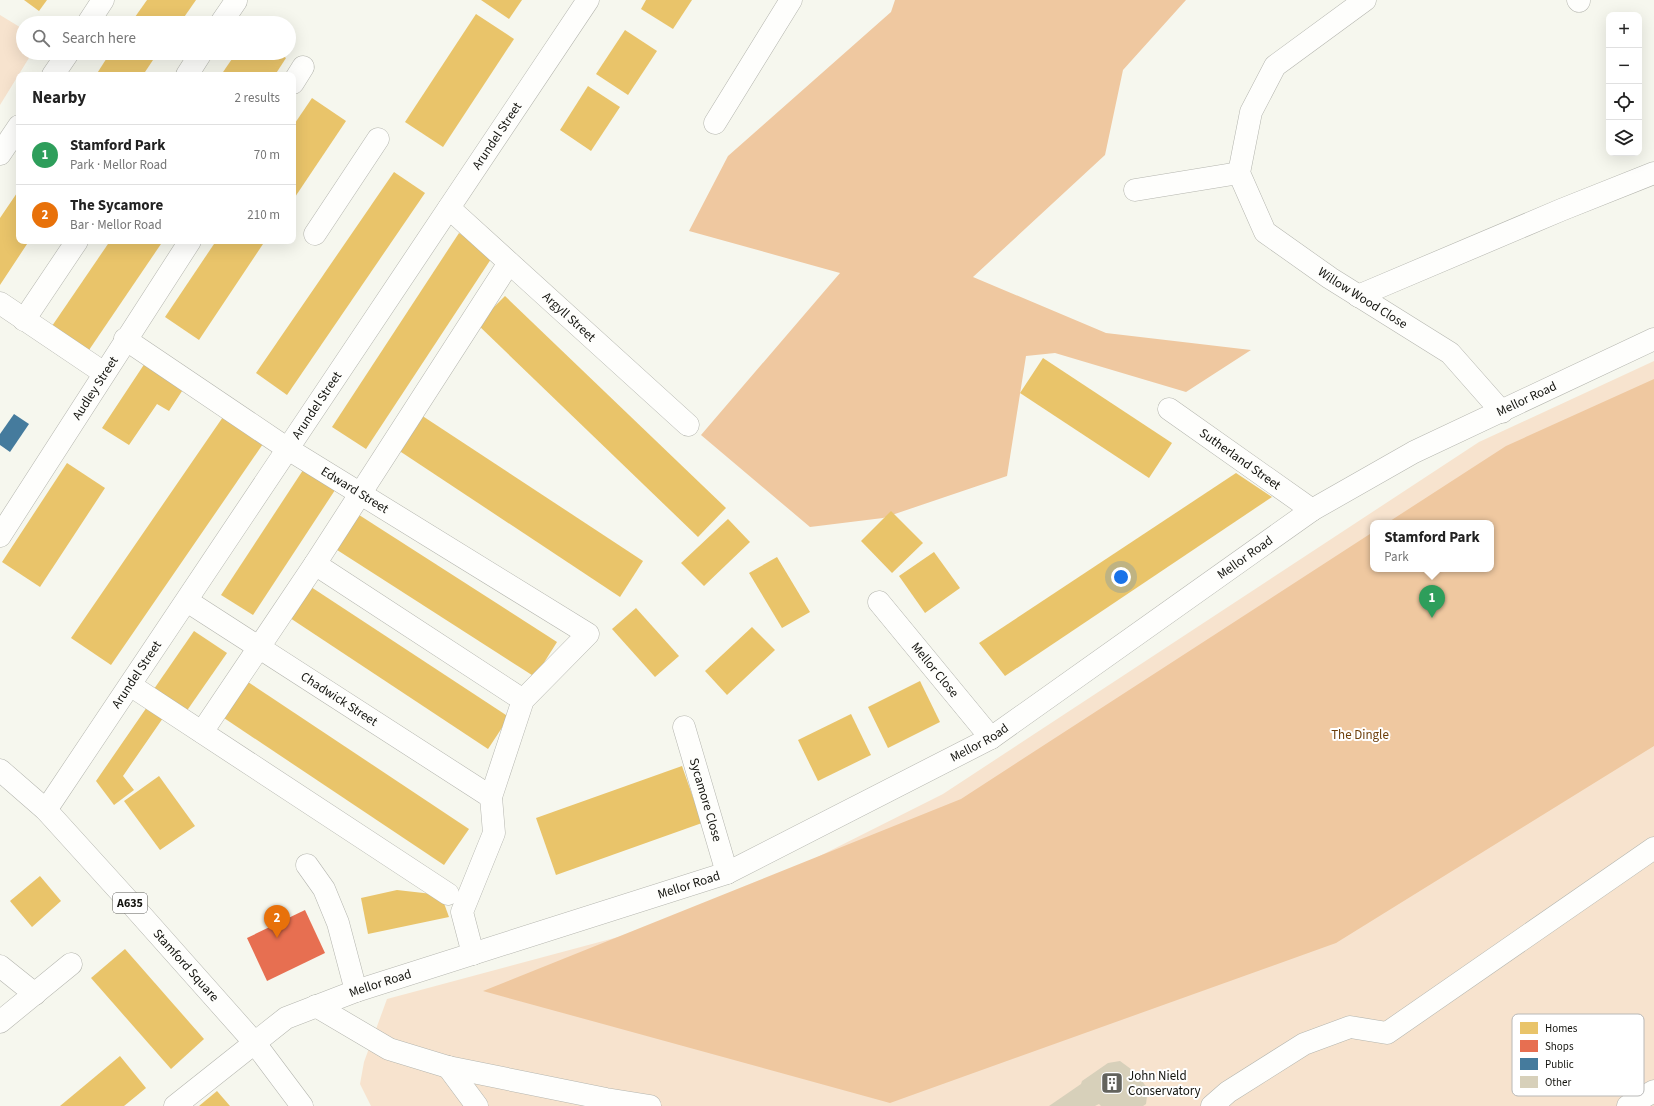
<!DOCTYPE html>
<meta charset="utf-8">
<style>
:root{--surface:#fff;--page:#f6f6f6;--text:#222;--muted:#767676;--line:#e0e0e0;--accent:#db2777}
body{margin:0;font-family:"Source Sans 3",sans-serif;background:var(--page);color:var(--text)}
.controls{position:absolute;right:12px;top:12px;display:grid;overflow:hidden;border-radius:8px;box-shadow:0 4px 16px #0002}
.controls button{width:36px;height:36px;display:grid;place-items:center;padding:0;border:0;border-bottom:1px solid var(--line);background:var(--surface);color:var(--text);font:20px sans-serif}
.you{position:absolute;left:1121px;top:577px;width:14px;height:14px;margin:-10px;border:3px solid #fff;border-radius:50%;background:#1a73e8;box-shadow:0 0 0 6px #1a73e833}
.badge{display:grid;place-items:center;width:26px;height:26px;border-radius:50%;background:var(--accent);color:#fff;font-size:13px;font-weight:700}
.pin{position:absolute;translate:-50% -33px;filter:drop-shadow(0 1px 2px #0008)}
.pin::after{content:'';position:absolute;top:21px;width:14px;height:12px;background:inherit;clip-path:polygon(0 0,100% 0,50% 100%)}
.popup{position:absolute;left:1370px;top:520px;width:124px;height:52px;box-sizing:border-box;display:grid;place-content:center;border-radius:8px;background:var(--surface);filter:drop-shadow(0 1px 3px #0005);font-size:13px;white-space:nowrap;color:var(--muted)}
.popup b{font-size:15px;color:var(--text)}
.popup::after{content:'';position:absolute;left:50%;top:100%;margin-left:-8px;border:8px solid transparent;border-top-color:var(--surface)}
.list{margin:0;padding:0;list-style:none}
h2{display:flex;justify-content:space-between;align-items:center;height:52px;margin:0;padding:0 16px;font-size:17px}
h2 small{font-size:13px;font-weight:400;color:var(--muted)}
.list li{display:grid;grid-template-columns:26px 1fr auto;gap:12px;align-items:center;box-sizing:border-box;height:60px;padding:0 16px;border-top:1px solid var(--line)}
.list b{display:block;font-size:15px;white-space:nowrap}
.list p{margin:0;font-size:13px;white-space:nowrap;color:var(--muted)}
.list em{font-size:13px;font-style:normal;color:var(--muted)}
.icon{flex:none;width:22px;height:22px;fill:none;stroke:currentColor;stroke-width:2;stroke-linecap:round;stroke-linejoin:round}
.map{position:relative;flex:none;width:1654px;height:1106px;overflow:hidden}
.search{position:absolute;background:var(--surface);box-shadow:0 4px 16px #0002;left:16px;top:16px;width:280px;height:44px;display:flex;align-items:center;gap:10px;box-sizing:border-box;padding:0 14px;border-radius:22px;color:var(--muted);font-size:15px}
.panel{position:absolute;background:var(--surface);box-shadow:0 4px 16px #0002;left:16px;top:72px;width:280px;height:172px;border-radius:8px}
.map>svg:first-child{display:block}
.green{fill:#f7e3ce;fill-rule:evenodd}
.forest{fill:#efc8a0}
.homes{fill:#e9c46a}
.shops{fill:#e76f51}
.public{fill:#457b9d}
.building{fill:#d7d0ba}
.lines{fill:none;stroke-linecap:round;stroke-linejoin:round}
.minor-casing{stroke:#b4b5ae;stroke-width:23}
.highway-casing{stroke:#b4b5ae;stroke-width:23}
.minor{stroke:#fefefc;stroke-width:22}
.highway{stroke:#fefefc;stroke-width:22}
.labels{text-anchor:middle;dominant-baseline:central;stroke-width:4;stroke-linejoin:round;paint-order:stroke}
.shield{fill:#fff;stroke:#5a5a57;stroke-width:1}
.shield-label{font-size:12px;font-weight:bold;fill:#14140f}
.street-label{font-size:13px;fill:#14140f;stroke:#fff}
.park-label{font-size:13px;fill:#6c3d09;stroke:#fff}
.poi-label{font-size:13px;fill:#14140f;stroke:#fff;text-anchor:start}
.key{fill:#fff;stroke:#b8b8b7;stroke-width:1}
.key-label{font-size:11px;fill:#14140f}
</style>
<div class="map">
<svg width="1654" height="1106" viewBox="0 0 1654 1106">
<rect width="100%" height="100%" fill="#f6f7ee"/>
<!-- green -->
<g class="green">
<polygon points="0,15 23,29 23,53 32,53 0,105"/>
<path d="M1654 361V1106H371L360 1084 364 1062 387 999 704 914 943 794 1479 442ZM1373 523H1491V569H1373Z"/>
</g>
<!-- forest -->
<g class="forest">
<polygon points="895,0 1186,0 1123,70 1105,155 973,277 1106,333 1251,350 1186,392 1055,353 1026,356 1007,476 883,518 810,527 701,435 840,273 689,231 728,156 891,12"/>
<polygon points="1654,379 1654,746 1336,943 890,1103 483,991 961,799 1373,532 1373,569 1491,569 1491,523 1387,523 1506,446"/>
</g>
<!-- homes -->
<g class="homes">
<polygon points="24,0 47,0 39,11"/>
<polygon points="147,0 196,0 180,23 143,23 135,17"/>
<polygon points="481,0 522,0 509,19"/>
<polygon points="646,0 692,0 673,29 641,9"/>
<polygon points="476,14 514,39 443,147 405,122"/>
<polygon points="625,30 657,51 628,95 596,74"/>
<polygon points="110,53 148,53 155,57 143,75 96,75"/>
<polygon points="236,53 279,53 286,58 275,75 221,75"/>
<polygon points="588,86 620,107 591,151 560,130"/>
<polygon points="312,98 346,121 293,200 293,126"/>
<polygon points="394,172 425,193 287,395 256,373"/>
<polygon points="19,190 19,241 29,241 0,285 0,218"/>
<polygon points="459,233 493,256 366,449 332,427"/>
<polygon points="110,241 163,241 87,353 50,329"/>
<polygon points="216,241 265,241 199,340 165,317"/>
<polygon points="505,296 726,508 698,537 477,324"/>
<polygon points="1043,358 1172,443 1149,478 1020,393"/>
<polygon points="147,360 186,385 169,411 157,404 129,445 102,428"/>
<polygon points="225,414 265,441 111,665 71,638"/>
<polygon points="421,415 643,561 620,597 398,450"/>
<polygon points="67,463 105,488 40,587 2,562"/>
<polygon points="305,467 337,487 253,615 221,595"/>
<polygon points="1236,473 1272,497 1005,676 979,643"/>
<polygon points="891,511 923,543 892,573 861,541"/>
<polygon points="356,513 557,642 535,677 334,548"/>
<polygon points="728,519 750,542 704,586 681,563"/>
<polygon points="934,552 960,588 925,613 899,576"/>
<polygon points="777,557 810,612 782,628 749,573"/>
<polygon points="308,585 509,717 488,749 287,616"/>
<polygon points="636,608 679,656 655,677 612,629"/>
<polygon points="752,627 775,650 727,695 705,671"/>
<polygon points="194,631 227,653 186,712 154,689"/>
<polygon points="245,680 469,829 444,865 221,716"/>
<polygon points="920,681 940,722 888,748 868,707"/>
<polygon points="147,707 163,718 123,776 134,790 114,805 96,781"/>
<polygon points="851,714 871,755 818,781 798,740"/>
<polygon points="682,766 702,823 556,875 536,818"/>
<polygon points="159,776 195,826 160,850 124,801"/>
<polygon points="40,876 61,901 32,927 10,901"/>
<polygon points="397,890 441,895 449,917 368,934 361,898"/>
<polygon points="125,949 204,1039 171,1069 91,978"/>
<polygon points="120,1056 146,1088 124,1106 60,1106"/>
<polygon points="217,1091 230,1106 199,1106"/>
</g>
<!-- shops -->
<polygon class="shops" points="305,910 325,953 267,981 247,938"/>
<!-- public -->
<polygon class="public" points="14,414 29,424 10,452 0,445 0,434"/>
<!-- building -->
<polygon class="building" points="1120,1061 1135,1072 1148,1089 1146,1104 1143,1106 1101,1106 1099,1104 1095,1106 1049,1106 1081,1084 1082,1081 1108,1063"/>
<g class="lines">
<!-- minor casing -->
<g class="minor-casing">
<g id="minor">
<path id="s1" d="M1365 0 1275 66 1251 112 1239 173 1265 232 1330 278 1450 353 1502 412"/>
<polyline points="1578,0 1579,1"/>
<polyline points="88,23 103,0"/>
<polyline points="221,23 236,1"/>
<polyline points="53,75 68,53"/>
<polyline points="187,75 201,53"/>
<polyline points="293,83 303,67"/>
<polyline points="715,123 791,0"/>
<polyline points="0,154 19,126"/>
<polyline points="1135,190 1239,173"/>
<path id="s2" d="M449 208 688 425"/>
<polyline points="315,234 378,139"/>
<polyline points="1358,296 1561,210 1654,173"/>
<polyline points="0,303 104,373"/>
<polyline points="24,320 77,241"/>
<path id="s3" d="M125 339 288 449 588 634 523 700 491 797 494 833 462 912 473 954"/>
<path id="s4" d="M1169 409 1312 510"/>
<path id="s5" d="M0 536 190 241"/>
<polyline points="315,564 523,700"/>
<path id="s6" d="M187 601 491 797"/>
<path id="s7" d="M879 602 991 738"/>
<polyline points="130,685 448,894"/>
<path id="s8" d="M684 727 727 873"/>
<polyline points="202,732 315,564 509,263"/>
<path id="s9" d="M46 810 588 0"/>
<polyline points="307,865 324,889 338,923 356,991"/>
<polyline points="0,966 35,994"/>
<polyline points="316,1006 389,1049 448,1067 606,1099 650,1106"/>
<polyline points="0,1022 71,964"/>
<polyline points="448,1067 477,1106"/>
<path id="s10" d="M175 1106 286 1018 356 991 727 873 991 738 1312 510 1414 452 1654 339"/>
<polyline points="1212,1106 1228,1092 1304,1044 1350,1027 1387,1033 1654,848"/>
<polyline points="1628,1106 1654,1091"/>
</g>
</g>
<!-- highway casing -->
<g class="highway-casing">
<g id="highway">
<path id="s11" d="M0 770 46 810 134 907 254 1042 302 1106"/>
</g>
</g>
<!-- minor -->
<use href="#minor" class="minor"/>
<!-- highway -->
<use href="#highway" class="highway"/>
</g>
<!-- icons -->
<defs>
<g id="building-square" transform="scale(1.15)"><rect x="-9" y="-9" width="18" height="18" rx="4" fill="#63635d" stroke="#fff"/><path d="M-4-6H4V6H1V3H-1V6H-4ZM-2.5-4.3h1.7v1.8h-1.7ZM.8-4.3h1.7v1.8H.8ZM-2.5-1h1.7V.8h-1.7ZM.8-1h1.7V.8H.8Z" fill="#fff"/></g>
</defs>
<g fill-rule="evenodd">
<use href="#building-square" x="1112" y="1083"/>
</g>
<g class="labels">
<!-- shield labels -->
<rect class="shield" x="113" y="893" width="34" height="20" rx="3"/>
<g class="shield-label">
<text x="130" y="903">A635</text>
</g>
<!-- street labels -->
<g class="street-label">
<text stroke="none"><textPath href="#s9" startOffset="811">Arundel Street</textPath></text>
<text stroke="none"><textPath href="#s1" startOffset="408">Willow Wood Close</textPath></text>
<text stroke="none"><textPath href="#s2" startOffset="162">Argyll Street</textPath></text>
<text stroke="none"><textPath href="#s5" startOffset="176">Audley Street</textPath></text>
<text stroke="none"><textPath href="#s10" startOffset="1538">Mellor Road</textPath></text>
<text stroke="none"><textPath href="#s9" startOffset="487">Arundel Street</textPath></text>
<text stroke="none"><textPath href="#s4" startOffset="87">Sutherland Street</textPath></text>
<text stroke="none"><textPath href="#s3" startOffset="275">Edward Street</textPath></text>
<text stroke="none"><textPath href="#s10" startOffset="1214">Mellor Road</textPath></text>
<text stroke="none"><textPath href="#s7" startOffset="88">Mellor Close</textPath></text>
<text stroke="none"><textPath href="#s9" startOffset="163">Arundel Street</textPath></text>
<text stroke="none"><textPath href="#s6" startOffset="181">Chadwick Street</textPath></text>
<text stroke="none"><textPath href="#s10" startOffset="890">Mellor Road</textPath></text>
<text stroke="none"><textPath href="#s8" startOffset="76">Sycamore Close</textPath></text>
<text stroke="none"><textPath href="#s10" startOffset="566">Mellor Road</textPath></text>
<text stroke="none"><textPath href="#s11" startOffset="270">Stamford Square</textPath></text>
<text stroke="none"><textPath href="#s10" startOffset="242">Mellor Road</textPath></text>
</g>
<!-- park labels -->
<g class="park-label">
<text x="1360" y="735">The Dingle</text>
</g>
<!-- poi labels -->
<g class="poi-label">
<text x="1128" y="1076">John Nield<tspan x="1128" dy="15">Conservatory</tspan></text>
</g>
</g>
<!-- legend -->
<rect x="1512" y="1014" width="132" height="82" rx="6" class="key"/>
<rect x="1520" y="1022" width="18" height="12" fill="#e9c46a"/>
<rect x="1520" y="1040" width="18" height="12" fill="#e76f51"/>
<rect x="1520" y="1058" width="18" height="12" fill="#457b9d"/>
<rect x="1520" y="1076" width="18" height="12" fill="#d7d0ba"/>
<g class="key-label">
<text x="1545" y="1032">Homes</text>
<text x="1545" y="1050">Shops</text>
<text x="1545" y="1068">Public</text>
<text x="1545" y="1086">Other</text>
</g>
</svg>
<div class="controls">
<button>+</button>
<button>−</button>
<button><svg class="icon" aria-label="locate" viewBox="0 0 24 24"><circle cx="12" cy="12" r="6"/><path d="M12 2v4M12 18v4M2 12h4M18 12h4"/></svg></button>
<button><svg class="icon" aria-label="layers" viewBox="0 0 24 24"><path d="M12 4l9 5-9 5-9-5zM3 14l9 5 9-5"/></svg></button>
</div>
<div class="you"></div>
<div class="pin badge" style="left:1432px;top:618px;background:#2e9e5b">1</div>
<div class="popup"><b>Stamford Park</b>Park</div>
<div class="pin badge" style="left:277px;top:938px;background:#e8710a">2</div>
<div class="search"><svg class="icon" aria-label="search" viewBox="0 0 24 24"><circle cx="10" cy="10" r="6"/><path d="M15 15l6 6"/></svg>Search here</div>
<section class="panel">
<h2>Nearby<small>2 results</small></h2>
<ul class="list">
<li><span class="badge" style="background:#2e9e5b">1</span><div><b>Stamford Park</b><p>Park · Mellor Road</p></div><em>70 m</em></li>
<li><span class="badge" style="background:#e8710a">2</span><div><b>The Sycamore</b><p>Bar · Mellor Road</p></div><em>210 m</em></li>
</ul>
</section>
</div>
